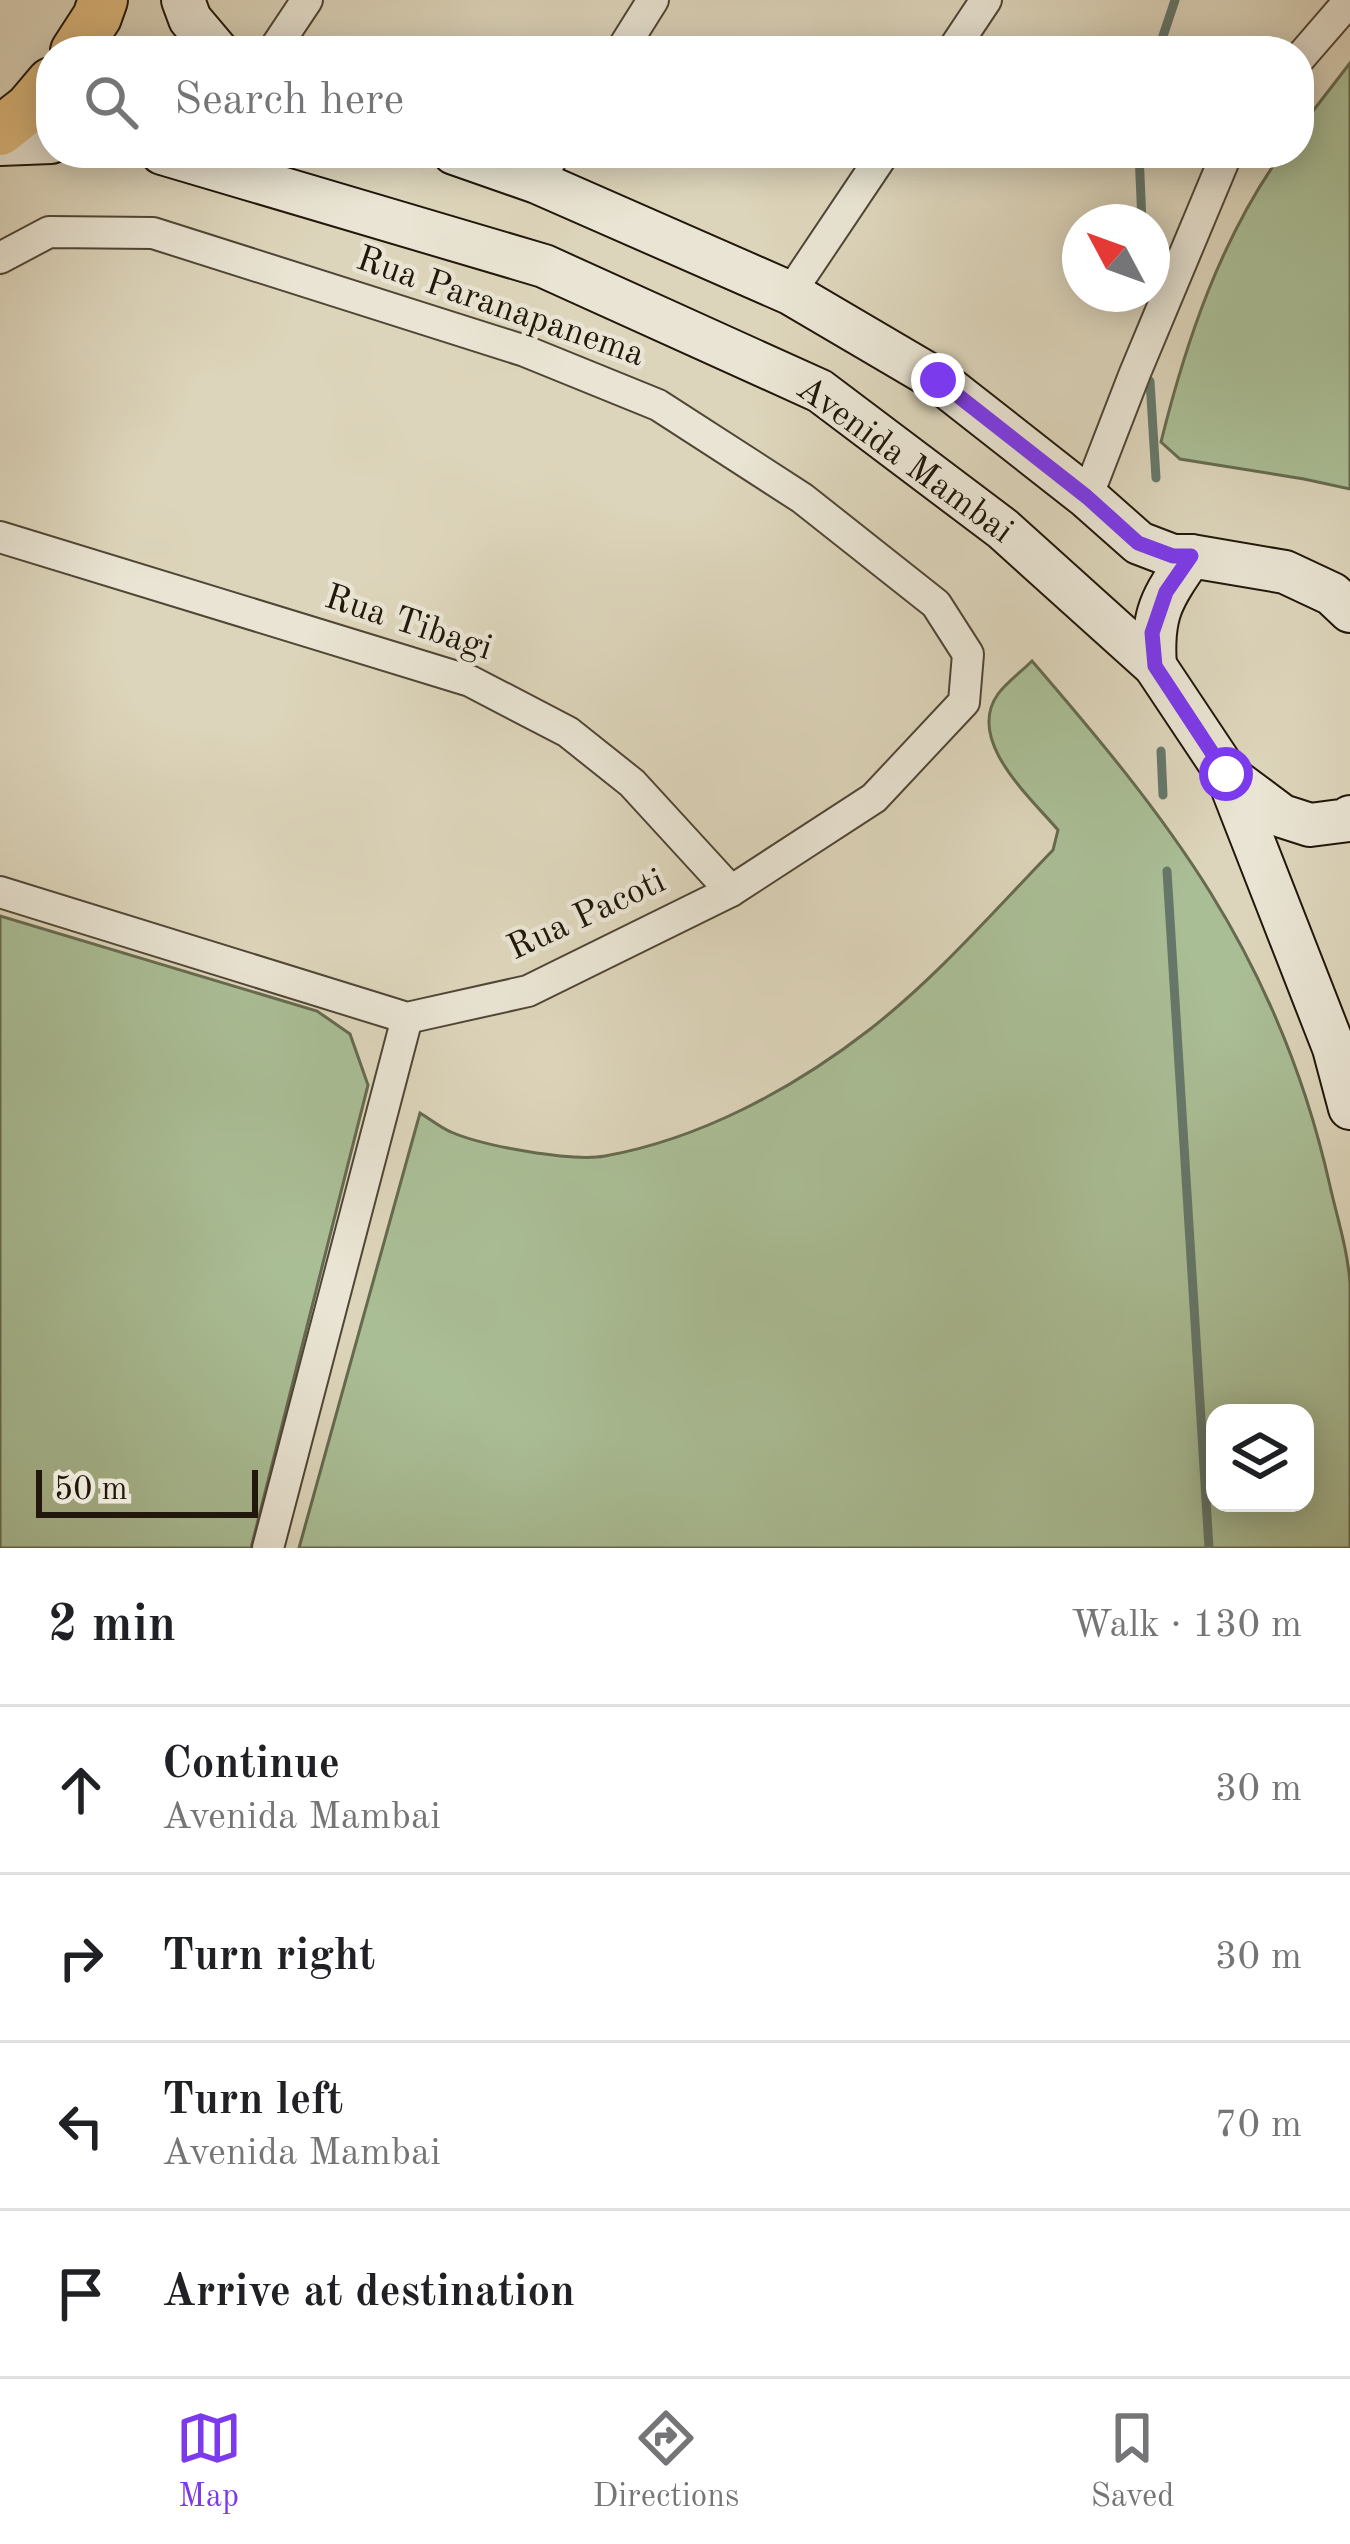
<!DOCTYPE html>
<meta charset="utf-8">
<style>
:root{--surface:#fff;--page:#f6f6f6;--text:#202124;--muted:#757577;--line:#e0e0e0;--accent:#7c3aed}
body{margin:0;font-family:"Old Standard TT",serif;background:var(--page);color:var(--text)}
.controls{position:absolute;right:36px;bottom:36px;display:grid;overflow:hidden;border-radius:24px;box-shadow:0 6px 30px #0003}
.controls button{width:108px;height:108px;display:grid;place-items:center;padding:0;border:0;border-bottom:3px solid var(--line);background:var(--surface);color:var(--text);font:60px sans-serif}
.compass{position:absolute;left:1062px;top:204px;width:108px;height:108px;border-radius:50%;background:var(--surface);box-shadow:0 6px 30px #0003;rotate:311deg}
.scale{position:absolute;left:36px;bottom:30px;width:222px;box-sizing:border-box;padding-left:12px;border:6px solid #21170a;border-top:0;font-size:33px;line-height:42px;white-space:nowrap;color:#21170a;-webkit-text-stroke:9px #e9e4d3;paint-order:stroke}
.stop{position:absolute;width:36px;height:36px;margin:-27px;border:9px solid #7c3aed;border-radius:50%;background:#fff}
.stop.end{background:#7c3aed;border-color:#fff;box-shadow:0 3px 12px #0008}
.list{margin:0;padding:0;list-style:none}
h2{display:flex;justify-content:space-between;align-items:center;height:156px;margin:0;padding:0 48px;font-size:51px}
h2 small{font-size:39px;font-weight:400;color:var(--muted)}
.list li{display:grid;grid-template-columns:78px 1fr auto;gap:36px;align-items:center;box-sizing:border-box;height:168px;padding:0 48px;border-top:3px solid var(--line)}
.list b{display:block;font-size:45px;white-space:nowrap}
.list p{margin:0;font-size:39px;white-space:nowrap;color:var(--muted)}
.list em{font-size:39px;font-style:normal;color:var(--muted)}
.icon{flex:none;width:66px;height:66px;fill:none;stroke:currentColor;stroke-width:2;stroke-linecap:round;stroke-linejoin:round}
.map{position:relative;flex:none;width:1350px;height:1548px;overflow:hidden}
.search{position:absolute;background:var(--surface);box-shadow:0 6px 30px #0003;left:36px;right:36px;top:36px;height:132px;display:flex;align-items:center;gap:30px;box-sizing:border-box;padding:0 42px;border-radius:48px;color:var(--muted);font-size:45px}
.sheet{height:828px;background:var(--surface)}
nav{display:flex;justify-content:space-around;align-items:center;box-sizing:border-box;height:168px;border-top:3px solid var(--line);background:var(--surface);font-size:33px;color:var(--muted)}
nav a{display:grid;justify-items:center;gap:6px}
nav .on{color:var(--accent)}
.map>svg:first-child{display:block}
.green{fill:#aabe96;stroke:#666a50;stroke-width:3;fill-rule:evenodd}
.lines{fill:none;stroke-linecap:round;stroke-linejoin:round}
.stream{stroke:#65786b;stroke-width:9}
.street-casing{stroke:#504636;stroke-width:34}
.secondary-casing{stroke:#21170a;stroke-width:46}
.primary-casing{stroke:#21170a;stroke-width:52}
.street{stroke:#e9e4d3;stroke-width:30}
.secondary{stroke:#e9e4d3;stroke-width:42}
.primary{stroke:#deba7e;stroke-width:48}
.route{stroke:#7c3aed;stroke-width:15}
.labels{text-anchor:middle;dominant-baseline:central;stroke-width:9;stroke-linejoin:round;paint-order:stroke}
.street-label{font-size:36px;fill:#21170a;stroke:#e9e4d3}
</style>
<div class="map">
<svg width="1350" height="1548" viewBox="0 0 1350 1548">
<rect width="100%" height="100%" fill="#ddd5bb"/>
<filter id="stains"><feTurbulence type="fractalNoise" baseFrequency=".00167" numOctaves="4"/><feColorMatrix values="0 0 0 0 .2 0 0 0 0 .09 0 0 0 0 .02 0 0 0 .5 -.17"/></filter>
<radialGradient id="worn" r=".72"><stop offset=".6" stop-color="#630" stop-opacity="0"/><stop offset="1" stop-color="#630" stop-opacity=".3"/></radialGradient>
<!-- green -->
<g class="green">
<path d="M1350 63V489L1304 479 1180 459 1161 442C1186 341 1221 238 1282 153H1299V129Z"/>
<path d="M1032 661C1095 734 1159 810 1210 892 1266 982 1307 1083 1330 1186 1337 1217 1348 1251 1350 1284 1350 1314 1350 1345 1350 1375 1350 1433 1350 1490 1350 1548H299L420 1113C430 1119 441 1128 451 1132 483 1146 572 1162 605 1156 700 1139 793 1089 869 1030 936 978 994 911 1053 850L1058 830C1030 797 965 740 998 694 1007 682 1021 672 1032 661ZM1305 1413V1503H1215V1413Z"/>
<polygon points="0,916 317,1011 350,1034 368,1085 251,1548 0,1548"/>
</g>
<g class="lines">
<!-- stream -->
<g class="stream">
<polyline points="1158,51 1175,0"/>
<polyline points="1139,153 1142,222"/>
<polyline points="1150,381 1156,478"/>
<polyline points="1161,751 1163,795"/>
<polyline points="1167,871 1209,1548"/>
</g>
<!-- street casing -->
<g class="street-casing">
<g id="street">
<polyline points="273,51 307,0"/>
<polyline points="621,51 653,0"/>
<polyline points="952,51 986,0"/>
<polyline points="1299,59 1350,0"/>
<polyline points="537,182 555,153"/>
<polyline points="0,258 49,232 153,233 525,351 658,405 802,498 936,604 968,654 964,702 874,798 731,891 528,991 407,1018 0,892"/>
<polyline points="790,293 884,153"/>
<polyline points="1087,497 1135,373 1227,153"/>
<polyline points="0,537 470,681 568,732 632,783 731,891"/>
<polyline points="268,1548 407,1018"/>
</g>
</g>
<!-- secondary casing -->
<g class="secondary-casing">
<g id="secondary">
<polyline points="183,0 190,19 217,51"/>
<polyline points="0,144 51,142"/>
<polyline points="162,153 544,266 820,391 1003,529 1155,666 1227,774 1334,1048 1350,1108"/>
<polyline points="454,153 537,182 790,293 938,380 1087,497 1139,543 1173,556 1191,556 1285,572 1332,594 1350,611"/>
<path d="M1155 666C1151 614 1162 598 1191 556"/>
<polyline points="1227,775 1282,816 1310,825 1348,820 1350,817"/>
</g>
</g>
<!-- primary casing -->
<g class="primary-casing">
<g id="primary">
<polyline points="75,51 97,17 103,0"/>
<polyline points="0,131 29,108 51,82"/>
</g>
</g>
<!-- street -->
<use href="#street" class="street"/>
<!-- secondary -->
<use href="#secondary" class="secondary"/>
<!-- primary -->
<use href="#primary" class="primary"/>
</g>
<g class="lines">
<!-- route -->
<polyline class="route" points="938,380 1087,497 1138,543 1173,556 1191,556 1166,592 1152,633 1155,666 1226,774"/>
</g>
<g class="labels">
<!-- street labels -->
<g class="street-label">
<text transform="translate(500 308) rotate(19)">Rua Paranapanema</text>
<text transform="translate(904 461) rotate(36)">Avenida Mambai</text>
<text transform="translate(408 624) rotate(18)">Rua Tibagi</text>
<text transform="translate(587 916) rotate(-25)">Rua Pacoti</text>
</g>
</g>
<rect width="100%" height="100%" filter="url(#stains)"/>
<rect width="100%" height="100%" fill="url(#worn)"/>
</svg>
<div class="controls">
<button><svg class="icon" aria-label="layers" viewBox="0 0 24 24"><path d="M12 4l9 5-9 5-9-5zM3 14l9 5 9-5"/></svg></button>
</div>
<svg class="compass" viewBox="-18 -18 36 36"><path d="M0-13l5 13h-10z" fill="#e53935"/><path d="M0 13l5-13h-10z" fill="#757577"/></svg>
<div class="scale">50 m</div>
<div class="stop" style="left:1226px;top:774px"></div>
<div class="stop end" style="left:938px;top:380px"></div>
<div class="search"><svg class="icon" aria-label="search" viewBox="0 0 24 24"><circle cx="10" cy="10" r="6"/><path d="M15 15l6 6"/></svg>Search here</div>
</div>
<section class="sheet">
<h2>2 min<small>Walk · 130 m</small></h2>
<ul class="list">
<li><svg class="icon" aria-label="ahead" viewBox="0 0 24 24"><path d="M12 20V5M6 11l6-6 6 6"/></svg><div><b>Continue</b><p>Avenida Mambai</p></div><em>30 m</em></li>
<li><svg class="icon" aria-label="right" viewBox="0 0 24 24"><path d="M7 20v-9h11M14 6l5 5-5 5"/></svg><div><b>Turn right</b></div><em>30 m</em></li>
<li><svg class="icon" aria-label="left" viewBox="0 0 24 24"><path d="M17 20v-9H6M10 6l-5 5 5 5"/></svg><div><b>Turn left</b><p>Avenida Mambai</p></div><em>70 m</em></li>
<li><svg class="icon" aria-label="arrive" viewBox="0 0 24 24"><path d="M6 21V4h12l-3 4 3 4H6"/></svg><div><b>Arrive at destination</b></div></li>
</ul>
</section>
<nav>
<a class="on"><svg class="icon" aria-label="map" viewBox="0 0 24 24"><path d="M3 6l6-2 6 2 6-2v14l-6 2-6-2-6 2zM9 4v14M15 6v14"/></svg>Map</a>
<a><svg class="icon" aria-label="directions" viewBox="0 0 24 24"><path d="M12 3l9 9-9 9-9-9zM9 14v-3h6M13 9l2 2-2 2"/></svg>Directions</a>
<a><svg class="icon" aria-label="saved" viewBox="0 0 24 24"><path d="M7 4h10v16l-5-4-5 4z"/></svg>Saved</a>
</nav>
